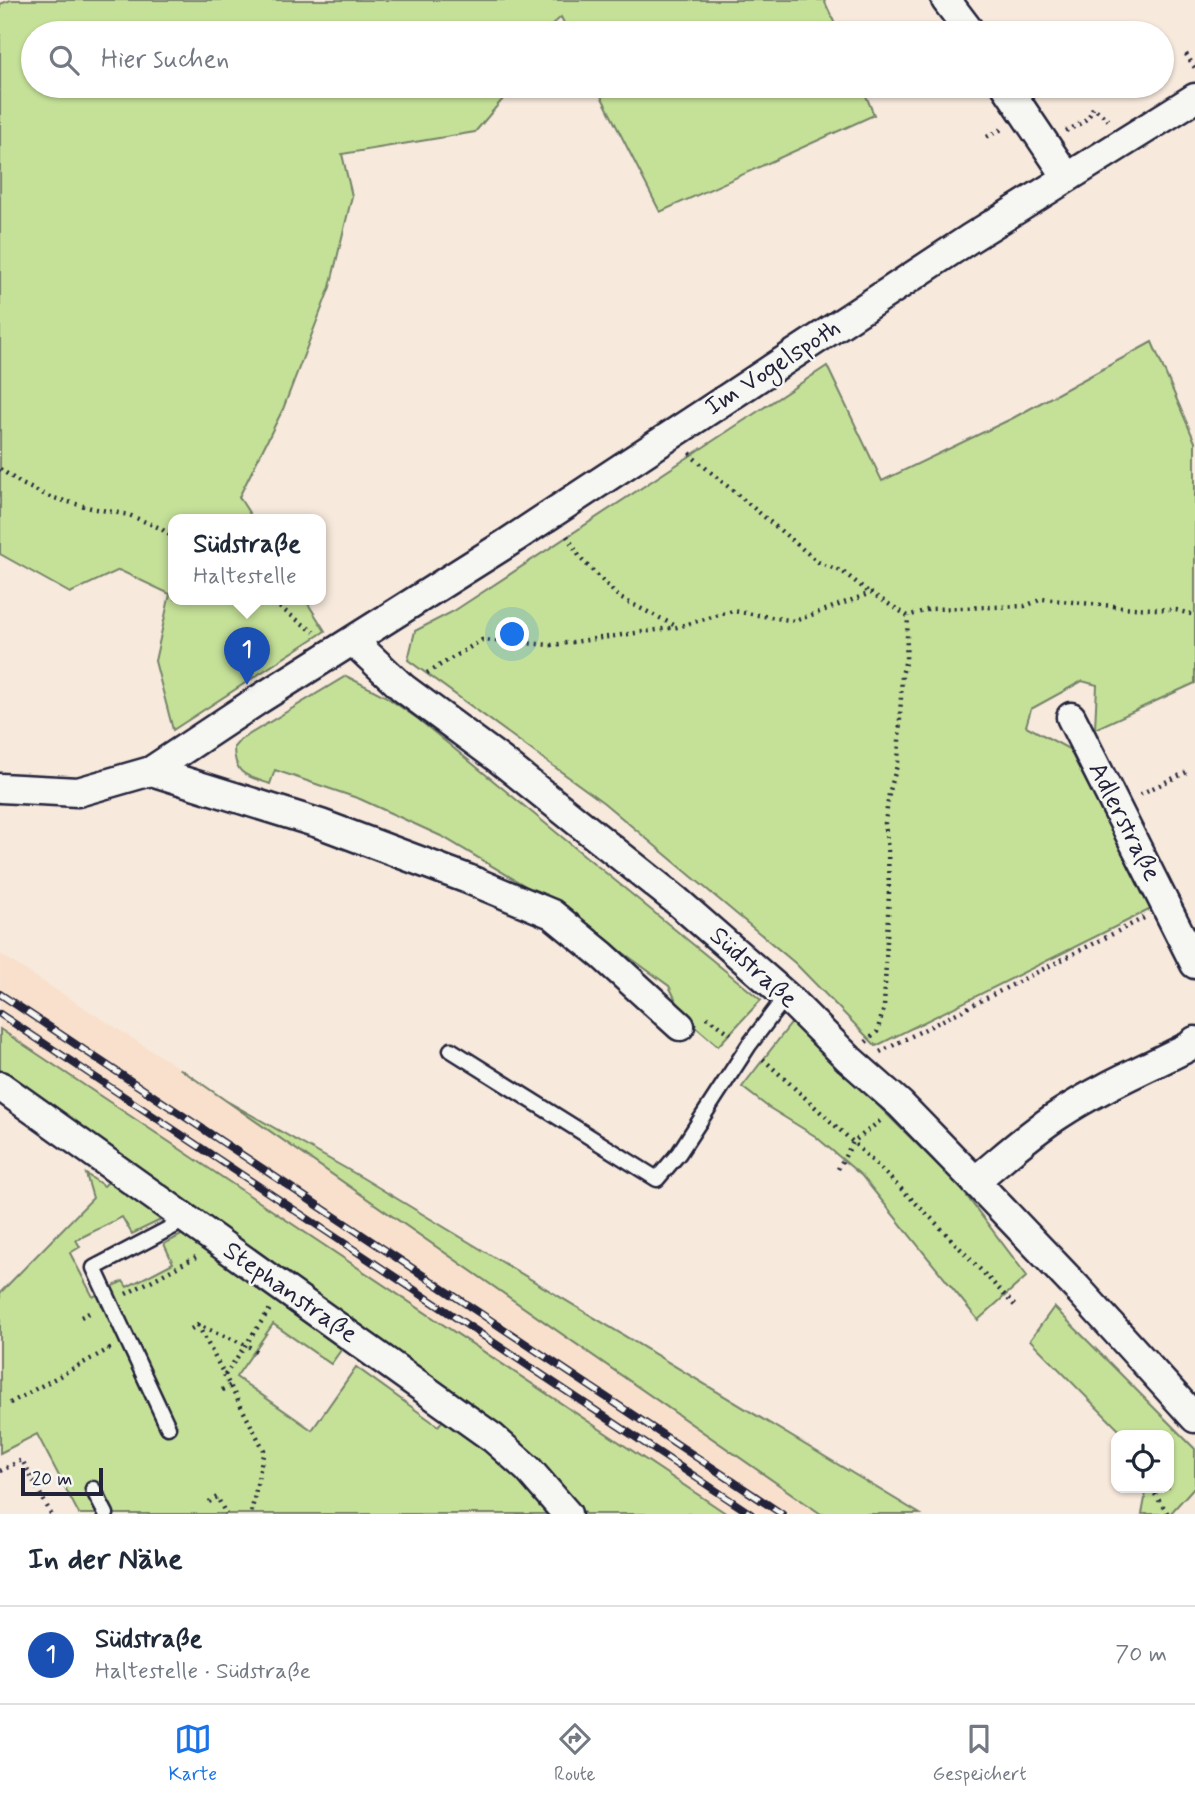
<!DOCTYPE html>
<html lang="de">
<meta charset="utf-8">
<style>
:root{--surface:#fff;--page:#f6f6f7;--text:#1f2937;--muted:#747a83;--line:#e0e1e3;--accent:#1a73e8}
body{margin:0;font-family:Mynerve,sans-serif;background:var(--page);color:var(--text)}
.controls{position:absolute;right:21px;bottom:21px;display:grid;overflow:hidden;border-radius:14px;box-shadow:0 2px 5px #0004}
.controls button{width:63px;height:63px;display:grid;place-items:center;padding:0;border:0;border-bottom:2px solid var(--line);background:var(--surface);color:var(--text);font:35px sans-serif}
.scale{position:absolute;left:21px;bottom:18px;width:82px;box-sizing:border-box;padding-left:7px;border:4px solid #22223b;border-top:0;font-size:19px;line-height:24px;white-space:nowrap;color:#22223b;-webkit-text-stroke:5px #f6f6f2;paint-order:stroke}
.you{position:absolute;left:513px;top:635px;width:24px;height:24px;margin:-18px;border:5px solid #fff;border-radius:50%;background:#1a73e8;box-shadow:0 0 0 10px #1a73e833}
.badge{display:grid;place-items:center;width:46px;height:46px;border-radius:50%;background:var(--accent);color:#fff;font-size:23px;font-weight:700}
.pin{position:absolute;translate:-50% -58px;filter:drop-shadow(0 2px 4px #0008)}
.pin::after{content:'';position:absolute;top:37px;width:24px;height:21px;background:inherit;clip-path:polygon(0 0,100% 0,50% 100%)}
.popup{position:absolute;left:168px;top:514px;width:158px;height:91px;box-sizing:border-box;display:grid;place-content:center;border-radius:14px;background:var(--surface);filter:drop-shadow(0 2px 5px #0005);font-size:23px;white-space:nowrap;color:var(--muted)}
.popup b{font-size:26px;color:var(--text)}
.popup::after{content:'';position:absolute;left:50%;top:100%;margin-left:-14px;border:14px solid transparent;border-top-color:var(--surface)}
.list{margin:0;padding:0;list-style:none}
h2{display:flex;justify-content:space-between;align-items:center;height:91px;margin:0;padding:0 28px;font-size:30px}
h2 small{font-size:23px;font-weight:400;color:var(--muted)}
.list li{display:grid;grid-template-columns:46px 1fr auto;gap:21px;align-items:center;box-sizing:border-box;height:98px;padding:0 28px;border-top:2px solid var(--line)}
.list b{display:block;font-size:26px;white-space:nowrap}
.list p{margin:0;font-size:23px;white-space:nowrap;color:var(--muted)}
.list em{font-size:23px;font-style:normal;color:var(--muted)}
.icon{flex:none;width:38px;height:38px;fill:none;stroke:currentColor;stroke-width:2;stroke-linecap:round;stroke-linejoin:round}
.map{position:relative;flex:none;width:1195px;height:1514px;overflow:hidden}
.search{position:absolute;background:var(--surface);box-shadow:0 2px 5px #0004;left:21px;right:21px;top:21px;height:77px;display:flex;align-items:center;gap:18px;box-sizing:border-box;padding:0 24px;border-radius:38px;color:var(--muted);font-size:26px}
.sheet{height:189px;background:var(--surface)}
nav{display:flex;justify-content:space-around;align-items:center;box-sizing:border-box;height:98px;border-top:2px solid var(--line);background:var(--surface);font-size:19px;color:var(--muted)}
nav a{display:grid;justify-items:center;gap:4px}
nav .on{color:var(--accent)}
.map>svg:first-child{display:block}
.built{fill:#f8e0cc}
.green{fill:#c5e198;stroke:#74826a;stroke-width:2}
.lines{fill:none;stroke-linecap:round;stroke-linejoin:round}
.lane-casing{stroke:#22223b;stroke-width:19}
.street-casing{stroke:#22223b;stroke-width:33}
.path{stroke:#22223b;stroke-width:4.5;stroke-dasharray:2 5;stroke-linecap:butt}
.lane{stroke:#f6f6f2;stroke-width:14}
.street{stroke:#f6f6f2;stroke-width:28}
.rail-casing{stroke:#22223b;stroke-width:8}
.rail{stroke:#f6f6f2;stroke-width:5;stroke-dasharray:16;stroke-linecap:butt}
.labels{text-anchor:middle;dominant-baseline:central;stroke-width:5;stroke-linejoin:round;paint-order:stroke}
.street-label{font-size:26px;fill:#22223b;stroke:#f6f6f2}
</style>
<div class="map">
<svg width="1195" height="1514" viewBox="0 0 1195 1514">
<rect width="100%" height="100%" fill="#f7e9dc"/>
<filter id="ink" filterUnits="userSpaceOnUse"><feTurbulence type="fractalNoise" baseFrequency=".0143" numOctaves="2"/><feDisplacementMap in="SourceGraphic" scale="14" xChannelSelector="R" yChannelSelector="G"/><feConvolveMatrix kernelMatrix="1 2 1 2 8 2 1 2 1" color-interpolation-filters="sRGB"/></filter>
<g filter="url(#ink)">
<!-- built -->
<polygon class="built" points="0,954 179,1068 821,1514 630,1514 0,1069"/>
<!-- green -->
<g class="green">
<polygon points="11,0 824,0 839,33 569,33 561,17 543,33 33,33 33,86 514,86 475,132 342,154 352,196 330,287 283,409 239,497 253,519 174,519 174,599 305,599 325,631 173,730 155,661 170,594 119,570 70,593 0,554 0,4"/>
<polygon points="596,86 862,86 874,115 660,212"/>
<polygon points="1152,342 1195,442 1195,683 1095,729 1097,685 1082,681 1031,709 1026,726 1069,749 1153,908 876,1046 795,963 604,803 408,660 415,631 454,611 827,366 882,481 1013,418"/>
<path d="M346 676 385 696 418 719 761 1000 718 1046 684 1017 669 986 556 904 443 837 360 799 275 770 270 784C247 776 234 775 234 747L240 740Z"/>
<polygon points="793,1021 959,1186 1027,1276 978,1320 862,1176 815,1136 768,1107 742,1087"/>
<polygon points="0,1029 727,1514 585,1514 562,1489 0,1074"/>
<polygon points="179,1068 225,1100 361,1177 920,1514 821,1514"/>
<polygon points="86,1174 104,1186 111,1179 167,1217 132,1234 122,1217 76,1240 80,1247 70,1253 93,1297 123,1281 127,1287 173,1263 164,1244 187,1232 346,1343 331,1364 273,1324 236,1377 312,1430 356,1367 438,1426 446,1417 511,1471 550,1514 79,1514 37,1434 0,1453 0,1293 93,1198"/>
<polygon points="1054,1307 1195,1449 1195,1486 1170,1514 1142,1514 1147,1488 1169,1488 1169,1435 1124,1435 1030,1340"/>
</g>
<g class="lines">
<!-- lane casing -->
<g class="lane-casing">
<g id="lane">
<polyline points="451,1050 657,1179 679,1153 749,1045 786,996"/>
<polyline points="168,1427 94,1268 174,1226 182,1216"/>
<polyline points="93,1489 106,1514"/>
</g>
</g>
<!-- street casing -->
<g class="street-casing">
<g id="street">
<polyline points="946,0 971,33"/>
<polyline points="1006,86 1067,177"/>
<polyline points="353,641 403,688 499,759 677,901 786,996 849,1059 900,1104 975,1181 1077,1288 1195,1418"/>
<polyline points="1071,717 1195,964"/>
<polyline points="151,771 321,824 468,879 552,914 602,955 680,1026"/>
<polyline points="0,788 78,792 151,771 258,700 504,545 969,239 1195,98"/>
<polyline points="0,1086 493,1438 528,1469 567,1514"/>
<path d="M975 1181C1003 1158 1030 1133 1060 1114 1101 1087 1147 1068 1190 1046L1195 1041"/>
</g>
</g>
<!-- path -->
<g class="path">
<polyline points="1186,54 1195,68"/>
<path d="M1066 131C1078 125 1090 120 1093 107L1108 120"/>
<polyline points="987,137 1002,129"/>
<polyline points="690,453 694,458 818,562 843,572 870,593"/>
<polyline points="0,469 22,484 50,497 91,508 129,515 160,528 174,538"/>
<polyline points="567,536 581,559 620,598 676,626"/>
<polyline points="268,599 314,632"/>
<polyline points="427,673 482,640 552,645 677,627 733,611 795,621 871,593 908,616 930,609 1025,606 1042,599 1133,608 1176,610 1195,615"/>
<polyline points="1140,794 1187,772"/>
<polyline points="707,1017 731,1034"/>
<polyline points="866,1042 877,1032 884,1008 889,892 888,851 885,823 889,794 898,762 902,675 906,659 908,616"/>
<polyline points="880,1052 1144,918"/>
<polyline points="763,1059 853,1142 931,1218 1017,1308"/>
<polyline points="838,1169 853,1142 880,1121"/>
<polyline points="126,1294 196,1257"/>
<polyline points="81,1317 93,1311"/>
<polyline points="198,1325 264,1450 251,1514"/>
<polyline points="191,1329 198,1325 246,1345 256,1351"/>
<polyline points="225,1375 270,1309"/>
<polyline points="222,1390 231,1385"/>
<polyline points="10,1403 109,1349 108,1348"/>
<polyline points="0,1471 22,1460 51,1514"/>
<polyline points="1151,1488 1168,1514"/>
<polyline points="209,1502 217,1497 226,1514"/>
</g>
<!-- lane -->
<use href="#lane" class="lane"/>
<!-- street -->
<use href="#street" class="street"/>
<!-- rail casing -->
<g class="rail-casing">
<g id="rail">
<polyline points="0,994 782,1514"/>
<polyline points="0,1014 751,1514"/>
</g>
</g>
<!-- rail -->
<use href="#rail" class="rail"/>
</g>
</g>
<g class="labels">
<!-- street labels -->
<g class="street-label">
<text transform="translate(773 368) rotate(-33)">Im Vogelspoth</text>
<text transform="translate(1124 822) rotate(63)">Adlerstraße</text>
<text transform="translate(753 968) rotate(42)">Südstraße</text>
<text transform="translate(290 1293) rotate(35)">Stephanstraße</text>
</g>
</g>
</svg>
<div class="controls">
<button><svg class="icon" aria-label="locate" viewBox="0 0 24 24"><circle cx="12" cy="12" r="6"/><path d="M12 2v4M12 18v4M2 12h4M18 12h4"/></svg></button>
</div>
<div class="scale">20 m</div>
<div class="you"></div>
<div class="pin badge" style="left:247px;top:685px;background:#1a4fb4">1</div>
<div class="popup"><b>Südstraße</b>Haltestelle</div>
<div class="search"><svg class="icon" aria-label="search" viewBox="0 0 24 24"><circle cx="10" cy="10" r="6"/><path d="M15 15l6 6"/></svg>Hier suchen</div>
</div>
<section class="sheet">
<h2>In der Nähe<small></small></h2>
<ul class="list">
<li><span class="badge" style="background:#1a4fb4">1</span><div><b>Südstraße</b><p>Haltestelle · Südstraße</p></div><em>70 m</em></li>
</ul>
</section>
<nav>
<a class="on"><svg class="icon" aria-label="map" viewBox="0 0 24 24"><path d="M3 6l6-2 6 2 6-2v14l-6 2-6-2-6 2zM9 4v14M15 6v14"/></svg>Karte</a>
<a><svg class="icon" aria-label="directions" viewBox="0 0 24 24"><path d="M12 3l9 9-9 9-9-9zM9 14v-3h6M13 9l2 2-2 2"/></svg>Route</a>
<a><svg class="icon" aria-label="saved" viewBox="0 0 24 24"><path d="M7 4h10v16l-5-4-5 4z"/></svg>Gespeichert</a>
</nav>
